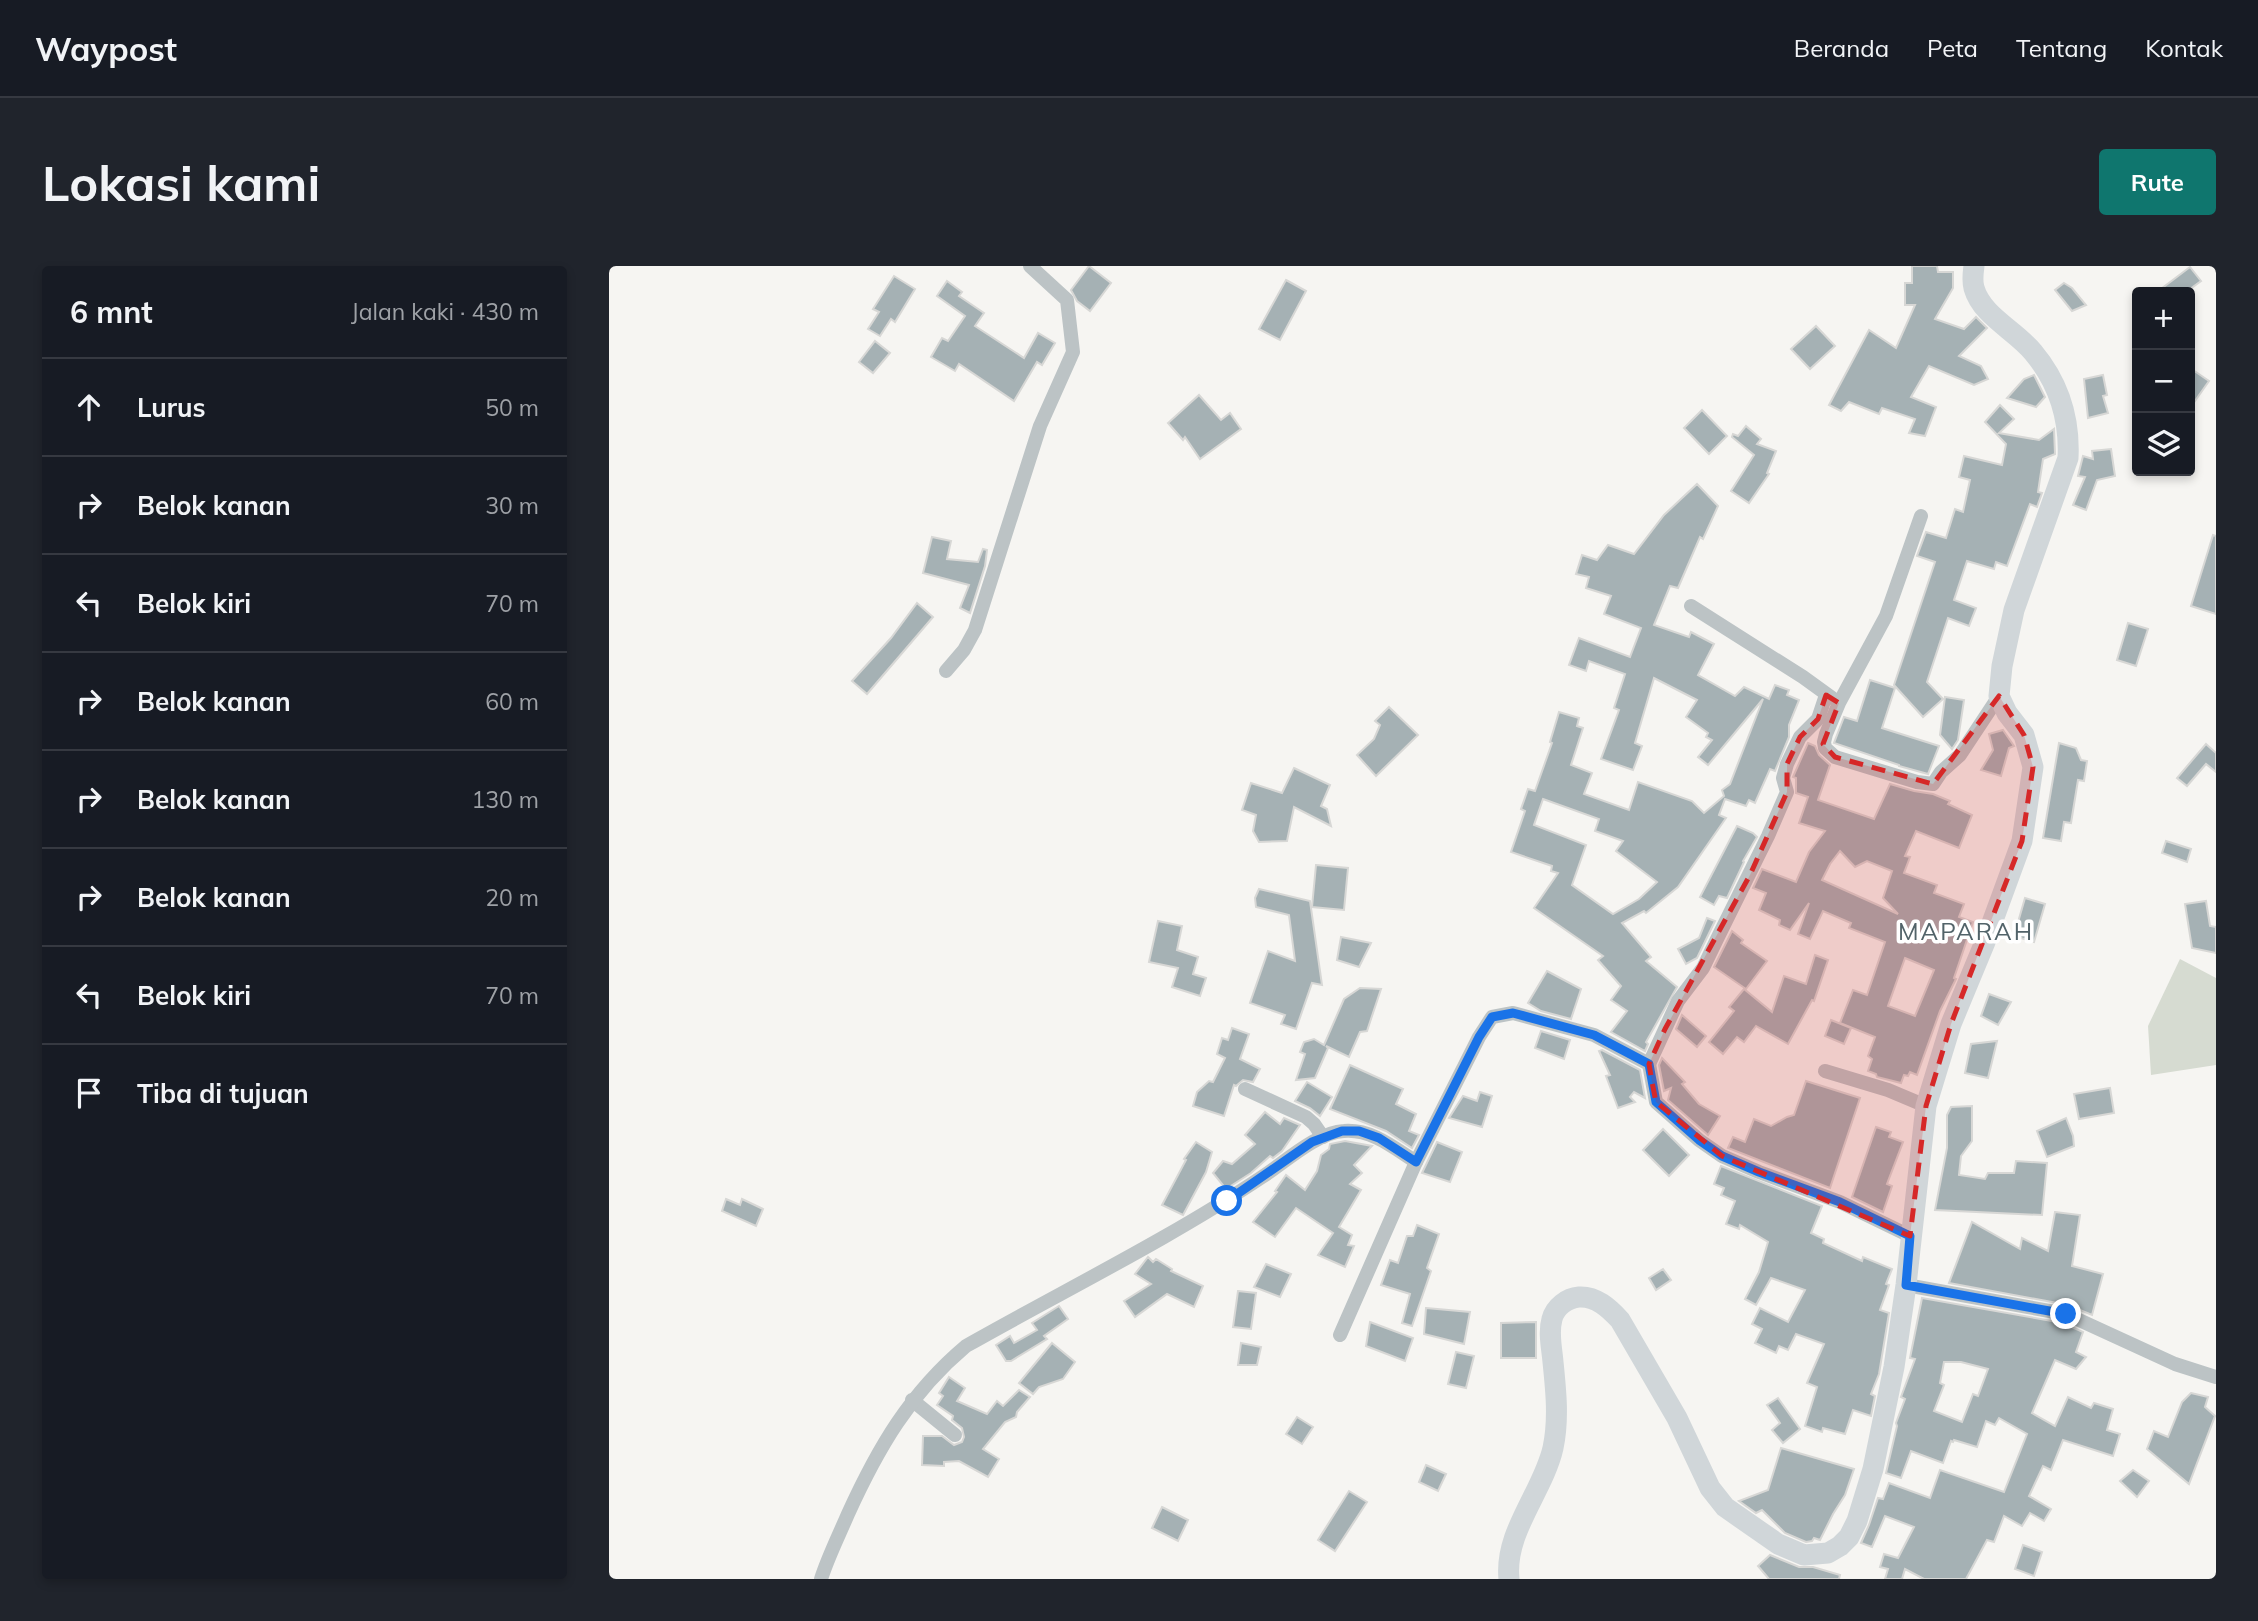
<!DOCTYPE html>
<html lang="id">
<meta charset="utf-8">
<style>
:root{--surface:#171b24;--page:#20242c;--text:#f1f3f6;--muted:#9ea1a6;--line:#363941;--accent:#0f766e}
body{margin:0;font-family:Mulish,sans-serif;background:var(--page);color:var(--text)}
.controls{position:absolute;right:21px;top:21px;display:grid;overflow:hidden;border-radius:7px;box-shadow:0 4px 10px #0003}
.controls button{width:63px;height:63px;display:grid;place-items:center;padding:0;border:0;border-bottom:2px solid var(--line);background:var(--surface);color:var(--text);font:35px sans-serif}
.stop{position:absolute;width:21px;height:21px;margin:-16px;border:5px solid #1a73e8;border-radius:50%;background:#fff}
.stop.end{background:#1a73e8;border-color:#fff;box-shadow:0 2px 7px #0008}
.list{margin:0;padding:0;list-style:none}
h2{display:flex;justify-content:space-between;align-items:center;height:91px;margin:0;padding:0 28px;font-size:30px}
h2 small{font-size:23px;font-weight:400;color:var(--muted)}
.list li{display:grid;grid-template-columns:46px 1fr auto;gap:21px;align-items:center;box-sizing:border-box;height:98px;padding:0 28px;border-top:2px solid var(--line)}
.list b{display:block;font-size:26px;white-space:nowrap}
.list em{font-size:23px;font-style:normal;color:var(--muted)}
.icon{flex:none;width:38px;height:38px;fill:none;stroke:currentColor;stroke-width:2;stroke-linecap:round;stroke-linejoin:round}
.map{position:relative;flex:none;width:1607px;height:1313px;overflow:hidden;border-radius:7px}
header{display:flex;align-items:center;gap:42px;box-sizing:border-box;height:98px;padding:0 35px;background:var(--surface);border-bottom:2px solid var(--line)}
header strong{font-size:33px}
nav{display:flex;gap:38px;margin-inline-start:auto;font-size:24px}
.intro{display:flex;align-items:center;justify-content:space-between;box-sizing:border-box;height:168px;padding:0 42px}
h1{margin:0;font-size:49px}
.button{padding:18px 32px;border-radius:7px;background:var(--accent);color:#fff;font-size:24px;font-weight:700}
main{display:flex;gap:42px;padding:0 42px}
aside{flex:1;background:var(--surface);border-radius:7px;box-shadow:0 4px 10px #0003}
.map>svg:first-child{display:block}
.green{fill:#d6dbd1}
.building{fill:#a5b1b4;stroke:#d7d7d5;stroke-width:2;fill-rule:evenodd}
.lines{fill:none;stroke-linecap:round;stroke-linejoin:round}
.street{stroke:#bcc3c5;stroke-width:14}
.secondary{stroke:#d0d6d9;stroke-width:21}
.route{stroke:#1a73e8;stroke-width:9}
.marked{fill:#d62828;fill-opacity:0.2;stroke:#d62828;stroke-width:5;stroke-dasharray:14 9;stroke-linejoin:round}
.labels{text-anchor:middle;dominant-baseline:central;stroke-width:7;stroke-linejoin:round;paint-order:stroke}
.quarter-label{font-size:24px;letter-spacing:2px;fill:#526369;stroke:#fff}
</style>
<header>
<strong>Waypost</strong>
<nav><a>Beranda</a><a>Peta</a><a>Tentang</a><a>Kontak</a></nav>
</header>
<div class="intro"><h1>Lokasi kami</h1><a class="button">Rute</a></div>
<main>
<aside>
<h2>6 mnt<small>Jalan kaki · 430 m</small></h2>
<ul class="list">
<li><svg class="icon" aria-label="ahead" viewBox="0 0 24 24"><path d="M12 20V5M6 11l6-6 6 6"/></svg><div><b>Lurus</b></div><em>50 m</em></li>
<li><svg class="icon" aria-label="right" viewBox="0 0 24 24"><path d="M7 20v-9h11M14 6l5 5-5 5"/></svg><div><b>Belok kanan</b></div><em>30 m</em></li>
<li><svg class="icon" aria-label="left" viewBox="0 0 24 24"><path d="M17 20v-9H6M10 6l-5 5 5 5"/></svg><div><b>Belok kiri</b></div><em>70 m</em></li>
<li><svg class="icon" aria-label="right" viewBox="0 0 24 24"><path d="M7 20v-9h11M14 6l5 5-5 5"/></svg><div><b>Belok kanan</b></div><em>60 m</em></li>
<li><svg class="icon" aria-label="right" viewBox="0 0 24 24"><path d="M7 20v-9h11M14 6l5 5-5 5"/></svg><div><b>Belok kanan</b></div><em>130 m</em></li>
<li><svg class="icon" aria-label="right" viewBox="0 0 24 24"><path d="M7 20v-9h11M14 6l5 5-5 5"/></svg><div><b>Belok kanan</b></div><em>20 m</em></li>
<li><svg class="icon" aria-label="left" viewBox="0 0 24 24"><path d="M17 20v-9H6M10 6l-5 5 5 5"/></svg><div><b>Belok kiri</b></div><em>70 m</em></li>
<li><svg class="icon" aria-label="arrive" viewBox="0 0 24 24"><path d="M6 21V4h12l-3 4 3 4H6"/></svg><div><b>Tiba di tujuan</b></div></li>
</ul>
</aside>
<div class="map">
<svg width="1607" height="1313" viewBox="0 0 1607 1313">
<rect width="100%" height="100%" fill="#f6f5f2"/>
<!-- green -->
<polygon class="green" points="1571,693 1607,712 1607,799 1542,809 1539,760"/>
<!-- building -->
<g class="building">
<polygon points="480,0 502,17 481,45 468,35 462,24"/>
<polygon points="1303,0 1328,0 1329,6 1344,6 1344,22 1326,53 1355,63 1367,51 1378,62 1350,90 1372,100 1379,113 1365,119 1320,100 1302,131 1327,141 1316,170 1300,167 1306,153 1273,142 1270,148 1240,136 1232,145 1220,139 1260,64 1287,82 1306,39 1296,39 1296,17 1303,17"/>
<polygon points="1581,1 1592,15 1577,26 1548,26"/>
<polygon points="285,10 306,23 286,56 282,53 271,70 259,63 270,46 264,43"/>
<polygon points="677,14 697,25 671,74 650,63"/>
<polygon points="338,15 353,26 350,30 375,47 366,60 415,92 429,67 446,77 433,99 428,96 405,135 350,98 346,105 322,91 333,72 339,75 356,50 328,30"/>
<polygon points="1455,17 1463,22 1477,39 1463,45 1446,24"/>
<polygon points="1207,60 1226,80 1201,103 1182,83"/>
<polygon points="266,75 281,87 264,107 250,96"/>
<polygon points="1581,102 1600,115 1581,142"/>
<polygon points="1425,109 1436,131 1427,141 1398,132 1415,113"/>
<polygon points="1494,109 1498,129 1494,130 1499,147 1479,152 1475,113"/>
<polygon points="590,129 612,154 621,147 632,163 591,193 576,171 574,174 559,157"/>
<polygon points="1391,139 1405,153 1390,167 1430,174 1445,163 1446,188 1434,193 1429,226 1433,227 1428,241 1421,238 1398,300 1387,296 1385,303 1358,295 1345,334 1367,342 1360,360 1339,352 1318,416 1334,433 1314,451 1285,419 1326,296 1308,290 1317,266 1337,272 1346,243 1354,246 1361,214 1350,211 1355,190 1393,199 1397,178 1376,156"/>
<polygon points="1093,144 1118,170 1100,188 1075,162"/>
<polygon points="1137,160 1152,173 1148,178 1167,185 1158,207 1160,208 1140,237 1122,225 1145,189 1123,171 1124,168 1129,170"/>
<polygon points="1502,183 1506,210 1488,214 1477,244 1464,239 1476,211 1469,210 1474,190 1484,193 1483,185"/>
<path d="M1088 218 1109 240 1094 273 1091 271 1069 322 1061 320 1045 359 1080 371 1082 366 1105 378 1089 409 1126 430 1135 421 1160 433 1166 419 1180 424 1178 429 1190 434 1180 459V471L1166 505 1161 503 1146 537 1140 534 1137 540 1116 533 1110 549 1117 552 1069 621 1037 647 1035 645 1013 657 1042 691 1037 695 1068 721 1037 776 1039 778 1036 785 1002 766 1018 745 1002 734 1012 720 989 694 994 690 925 642 949 607 942 605 943 600 902 586 916 545 912 543 919 523 926 525 943 477 941 476 950 446 970 452 968 460 974 462 962 499 983 507 975 528 1020 544 1029 516 1083 535 1095 547 1115 530 1113 524 1121 518 1154 433 1099 499 1089 491 1103 474 1097 471 1099 467 1077 451 1088 434 1045 412 1026 477 1033 480 1024 504 992 493 1010 444 1005 442 1016 408 980 395 977 405 960 399 970 372 1021 391 1032 362 995 348 1002 330 977 322 980 311 967 308 973 289 988 294 999 279 1025 288 1055 249ZM934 533 990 553 986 565 1014 575 1007 585 1048 616 1030 633 1004 648 963 619 977 579 925 559Z"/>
<polygon points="1604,269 1607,270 1607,348 1582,340"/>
<polygon points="323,271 342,275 338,293 369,296 374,283 378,284 376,300 361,347 351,342 360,319 314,307"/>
<polygon points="308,337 324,351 258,428 243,415 282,372"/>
<polygon points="1519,357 1539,363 1527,400 1508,394"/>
<polygon points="1261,414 1286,422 1273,462 1330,480 1319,508 1290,500 1290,499 1225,477 1235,451 1248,455"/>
<polygon points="1336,431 1355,434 1349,474 1343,483 1331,469"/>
<polygon points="780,441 809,469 767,510 748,489 765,473 771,459 766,455"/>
<polygon points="1394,464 1405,480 1400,482 1392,510 1372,504 1384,484 1380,468"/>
<path d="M1199 477 1206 480 1210 489 1221 499 1209 534 1265 553 1281 518 1305 525 1324 528 1341 535 1339 538 1363 549 1350 582 1307 565 1296 590 1301 591 1295 607 1328 619 1325 627 1355 638 1350 651 1364 656 1345 712 1347 713 1331 745 1308 809 1301 806 1299 810 1295 809 1292 817 1268 811 1267 808 1259 805 1263 793 1259 790 1266 771 1231 757 1244 724 1258 729 1276 676 1240 662 1242 657 1214 645 1201 673 1189 668 1200 637 1181 664 1170 659 1171 654 1150 644 1157 627 1144 622 1153 603 1187 616 1200 586 1216 565 1190 557 1199 531 1187 527V512L1184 511ZM1231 585 1246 601 1258 595 1283 605 1274 632 1289 648 1213 614 1221 598ZM1296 692 1325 704 1306 750 1279 740Z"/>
<polygon points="1450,477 1467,482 1472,494 1478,495 1475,515 1469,514 1462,557 1455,556 1452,575 1434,572"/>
<polygon points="1597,478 1607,487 1607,506 1597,498 1578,520 1568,512"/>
<polygon points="685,502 721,519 712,540 718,543 722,560 685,541 678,575 650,576 644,565 647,549 633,544 642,517 673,527"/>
<polygon points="1128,560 1144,567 1148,571 1134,595 1135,596 1118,632 1110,630 1105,639 1091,631"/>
<polygon points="1557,575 1582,583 1578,596 1553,587"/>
<polygon points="707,599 739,602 735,644 703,641"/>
<polygon points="650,623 701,635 713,719 703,717 687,763 672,758 676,749 641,737 659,685 686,695 680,649 647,641 646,632"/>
<polygon points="1416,632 1436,638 1425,676 1405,670"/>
<polygon points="1597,635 1601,660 1607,661 1607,687 1583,682 1576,638"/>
<polygon points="1098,652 1106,655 1088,692 1077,698 1069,683 1090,672"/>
<polygon points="549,655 573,660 568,684 589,691 584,708 597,712 591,730 563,721 569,702 540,696"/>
<polygon points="1123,665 1134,674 1132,677 1158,695 1137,723 1105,701"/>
<polygon points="732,671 762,677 750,701 728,694"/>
<polygon points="1206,689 1219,694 1205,735 1203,734 1179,778 1147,760 1135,776 1128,771 1114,788 1100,776 1125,745 1120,741 1135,723 1163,746 1175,710 1197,718"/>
<polygon points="938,705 972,723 962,753 932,745 919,737"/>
<polygon points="751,722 772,723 758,765 751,766 740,791 717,780 719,782 706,812 687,814 696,788 691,786 695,776 705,773 715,779 735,733"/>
<polygon points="1380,728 1402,736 1389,759 1372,750"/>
<polygon points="1073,749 1097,770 1088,781 1067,763"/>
<polygon points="1222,754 1242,762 1235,778 1216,770"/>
<polygon points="623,762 640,768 631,793 651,803 644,816 634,814 627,820 625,819 615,850 584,840 588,826 600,815 604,816 616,792 608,788 613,772 619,774"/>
<polygon points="932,765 961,774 955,793 926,782"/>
<polygon points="1388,775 1379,812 1356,807 1362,778"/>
<polygon points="993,784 1031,804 1036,832 1025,826 1021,831 1026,836 1009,842 997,810 1001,809 990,785"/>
<polygon points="1053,792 1076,816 1073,818 1090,838 1111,850 1099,869 1059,834 1062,822 1055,825 1050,799"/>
<polygon points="741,799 794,823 787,838 807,848 800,865 810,869 803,882 777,865 721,843"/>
<polygon points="1197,815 1251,832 1221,922 1119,882 1124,871 1136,876 1145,853 1162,860 1178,851 1185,849"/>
<polygon points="698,816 723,831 711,850 701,842 686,835"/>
<polygon points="1501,822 1505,847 1470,853 1465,828"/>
<polygon points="871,826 883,830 873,861 840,852 854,830 868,835"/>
<polygon points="1363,840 1363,875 1352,890 1350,909 1376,913 1379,907 1405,907 1407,895 1438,897 1433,949 1326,944 1338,882 1338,849 1342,841"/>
<polygon points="656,846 671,858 675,852 691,859 673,885 664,892 661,890 642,907 617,923 604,907 614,895 623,898 646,878 636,869"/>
<polygon points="1457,852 1464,870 1465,880 1438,891 1428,865"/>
<polygon points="1267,861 1282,866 1280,871 1294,876 1278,918 1283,920 1274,946 1243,931"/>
<polygon points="1054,863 1080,889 1060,910 1034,884"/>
<polygon points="736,875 763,880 745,899 753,907 741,918 752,924 730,961 743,969 739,979 745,980 736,1001 709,989 724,967 687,942 666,971 644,956 668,926 666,925 677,909 696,924 708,905 712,889 720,883 721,878"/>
<polygon points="587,876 603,886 597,906 574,949 553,939 577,894 575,893"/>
<polygon points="828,876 853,886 841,916 813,907"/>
<polygon points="1112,900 1213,940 1202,967 1215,973 1214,977 1253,995 1254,991 1283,1003 1277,1018 1280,1019 1271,1044 1280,1047 1270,1108 1262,1128 1266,1130 1262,1150 1244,1144 1236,1168 1214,1162 1213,1166 1196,1160 1208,1121 1198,1117 1215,1078 1187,1068 1179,1084 1170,1080 1167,1087 1146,1077 1153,1063 1143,1058 1151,1042 1179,1056 1196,1024 1162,1012 1147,1039 1136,1033 1150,1006 1159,976 1131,959 1130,963 1117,958 1126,935 1112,929 1115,922 1105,918"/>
<polygon points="117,933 131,939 133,933 154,943 147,960 113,945"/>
<polygon points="1446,946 1471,949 1463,1000 1494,1008 1483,1049 1459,1039 1340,1017 1363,956 1411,983 1413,972 1439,985"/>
<polygon points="808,959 830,968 818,1002 822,1005 803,1060 793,1057 801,1028 772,1019 781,994 789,997 798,970 804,970"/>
<polygon points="539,991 544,996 547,993 563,1003 562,1005 594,1020 585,1041 558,1028 526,1051 515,1035 542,1018 526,1008"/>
<polygon points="657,998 682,1008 671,1031 645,1021"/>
<polygon points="1054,1003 1062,1014 1047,1024 1040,1012"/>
<polygon points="629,1025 647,1027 642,1063 624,1061"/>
<path d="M1313 1032 1454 1057 1474 1066 1467 1086 1477 1091 1467 1103 1446 1094 1423 1147 1446 1160 1459 1131 1482 1142 1485 1137 1504 1143 1498 1164 1511 1168 1504 1190 1454 1174 1442 1204 1434 1200 1420 1230 1442 1243 1435 1255 1421 1247 1413 1260 1395 1250 1385 1276 1378 1274 1357 1313H1315L1296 1303 1293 1313H1276L1279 1303 1271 1301 1275 1288 1289 1292 1305 1261 1276 1250 1263 1281 1252 1277 1260 1259 1269 1232 1274 1233 1280 1217 1321 1232 1331 1204 1395 1226 1418 1168 1390 1152 1386 1159 1377 1155 1368 1181 1345 1174 1344 1176 1342 1175 1334 1197 1302 1185 1292 1212 1277 1207 1288 1160 1287 1157 1296 1133 1292 1131 1306 1093 1301 1092ZM1335 1096H1352L1379 1103 1369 1130 1364 1128 1353 1156 1325 1145 1335 1119 1331 1117Z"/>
<polygon points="450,1040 459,1053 435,1070 438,1073 402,1095 397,1095 387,1079 401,1070 405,1077 428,1064 423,1057"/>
<polygon points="817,1042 861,1046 855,1078 815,1068"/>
<polygon points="761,1056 804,1072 796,1095 757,1080"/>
<polygon points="927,1056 927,1092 892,1092 892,1057"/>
<polygon points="443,1077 466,1096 454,1113 430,1121 424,1128 410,1117"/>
<polygon points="632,1077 652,1081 648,1099 629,1099"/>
<polygon points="847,1086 865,1090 857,1122 839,1118"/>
<polygon points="340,1111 356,1122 348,1135 378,1148 388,1135 394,1140 410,1124 421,1131 408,1146 407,1151 396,1156 374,1183 390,1193 379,1211 350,1195 335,1196 335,1200 313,1199 314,1170 333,1170 345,1179 353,1176 355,1171 353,1162 343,1154 344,1150 328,1139 334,1130 330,1127"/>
<polygon points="1582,1127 1599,1131 1596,1141 1606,1150 1580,1218 1538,1183 1545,1165 1559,1171 1573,1136"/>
<polygon points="1169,1132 1191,1163 1174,1177 1163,1164 1171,1157 1158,1139"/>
<polygon points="688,1151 704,1161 693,1178 677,1168"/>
<polygon points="1172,1182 1245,1203 1236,1229 1224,1248 1211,1274 1205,1272 1203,1275 1197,1276 1176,1267 1153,1244 1147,1247 1130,1235 1159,1224"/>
<polygon points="817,1199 837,1208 829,1225 810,1216"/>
<polygon points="1524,1204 1540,1215 1528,1231 1511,1215"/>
<polygon points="740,1225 758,1236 726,1285 709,1274"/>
<polygon points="553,1241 579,1254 569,1275 543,1262"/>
<polygon points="1414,1279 1433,1286 1425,1310 1406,1303"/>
<polygon points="1161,1289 1190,1301 1204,1301 1231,1309 1230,1313 1160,1313 1149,1300"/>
</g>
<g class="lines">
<!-- street -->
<g class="street">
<polyline points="1312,250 1277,350 1230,437 1217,468 1215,476 1216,482 1226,491 1308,516 1324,518 1332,506 1351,489 1390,430"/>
<polyline points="1082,340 1194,411 1223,432"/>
<polyline points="337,405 355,384 366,364 431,160 464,86 458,34 421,0"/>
<polyline points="1040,798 1069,735 1094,702 1109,671 1159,570 1178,526 1174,512 1178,498 1191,471 1209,453 1217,429"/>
<polyline points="1216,805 1279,824 1317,840"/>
<polyline points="636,823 697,851 705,858 714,871"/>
<polyline points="1297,1019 1457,1048 1566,1098 1607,1111"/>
<polyline points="731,1069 807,896"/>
<polyline points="303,1134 346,1169"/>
<path d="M212 1313C219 1291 230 1269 239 1248 269 1182 301 1127 357 1080 454 1025 560 973 653 911 675 897 708 866 735 865 763 863 784 881 807 896L870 771 883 751 904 747 985 769 1040 798 1047 836 1090 874 1113 890 1150 906 1231 936 1301 970"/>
</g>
<!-- secondary -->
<path class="secondary" d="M900 1313C895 1266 934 1226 944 1182 950 1154 947 1125 944 1096 943 1083 939 1067 943 1053 946 1041 958 1032 970 1031 987 1030 1000 1042 1011 1054L1068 1152 1101 1222 1116 1241 1169 1278 1195 1289 1219 1287 1231 1280 1240 1271 1248 1255 1264 1203 1285 1101 1297 1019 1317 840 1342 758 1376 676 1413 575 1424 501 1415 469 1398 447 1390 430 1393 400 1405 344 1459 192C1461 152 1449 116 1424 86 1406 64 1373 50 1365 22 1363 15 1364 7 1365 0"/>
</g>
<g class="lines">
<!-- route -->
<polyline class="route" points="618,935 703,876 733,865 750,865 770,872 807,896 870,771 883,751 904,747 985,769 1040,798 1047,836 1090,874 1113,890 1150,906 1231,936 1301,970 1297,1019 1457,1048"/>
</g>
<!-- marked area -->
<path class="marked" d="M1217 429 1230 437 1214 478 1226 491 1324 518 1390 430 1415 469 1424 501 1413 575 1342 758 1317 840 1301 970 1113 890 1047 836 1043 816 1040 798 1056 763 1141 609 1178 526V498L1191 471 1209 453Z"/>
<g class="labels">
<!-- quarter labels -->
<g class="quarter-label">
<text x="1357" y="665">MAPARAH</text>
</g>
</g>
</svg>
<div class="controls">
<button>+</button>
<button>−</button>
<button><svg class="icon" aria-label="layers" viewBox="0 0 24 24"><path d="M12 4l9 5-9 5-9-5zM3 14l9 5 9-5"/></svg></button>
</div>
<div class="stop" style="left:618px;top:935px"></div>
<div class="stop end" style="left:1457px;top:1048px"></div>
</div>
</main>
